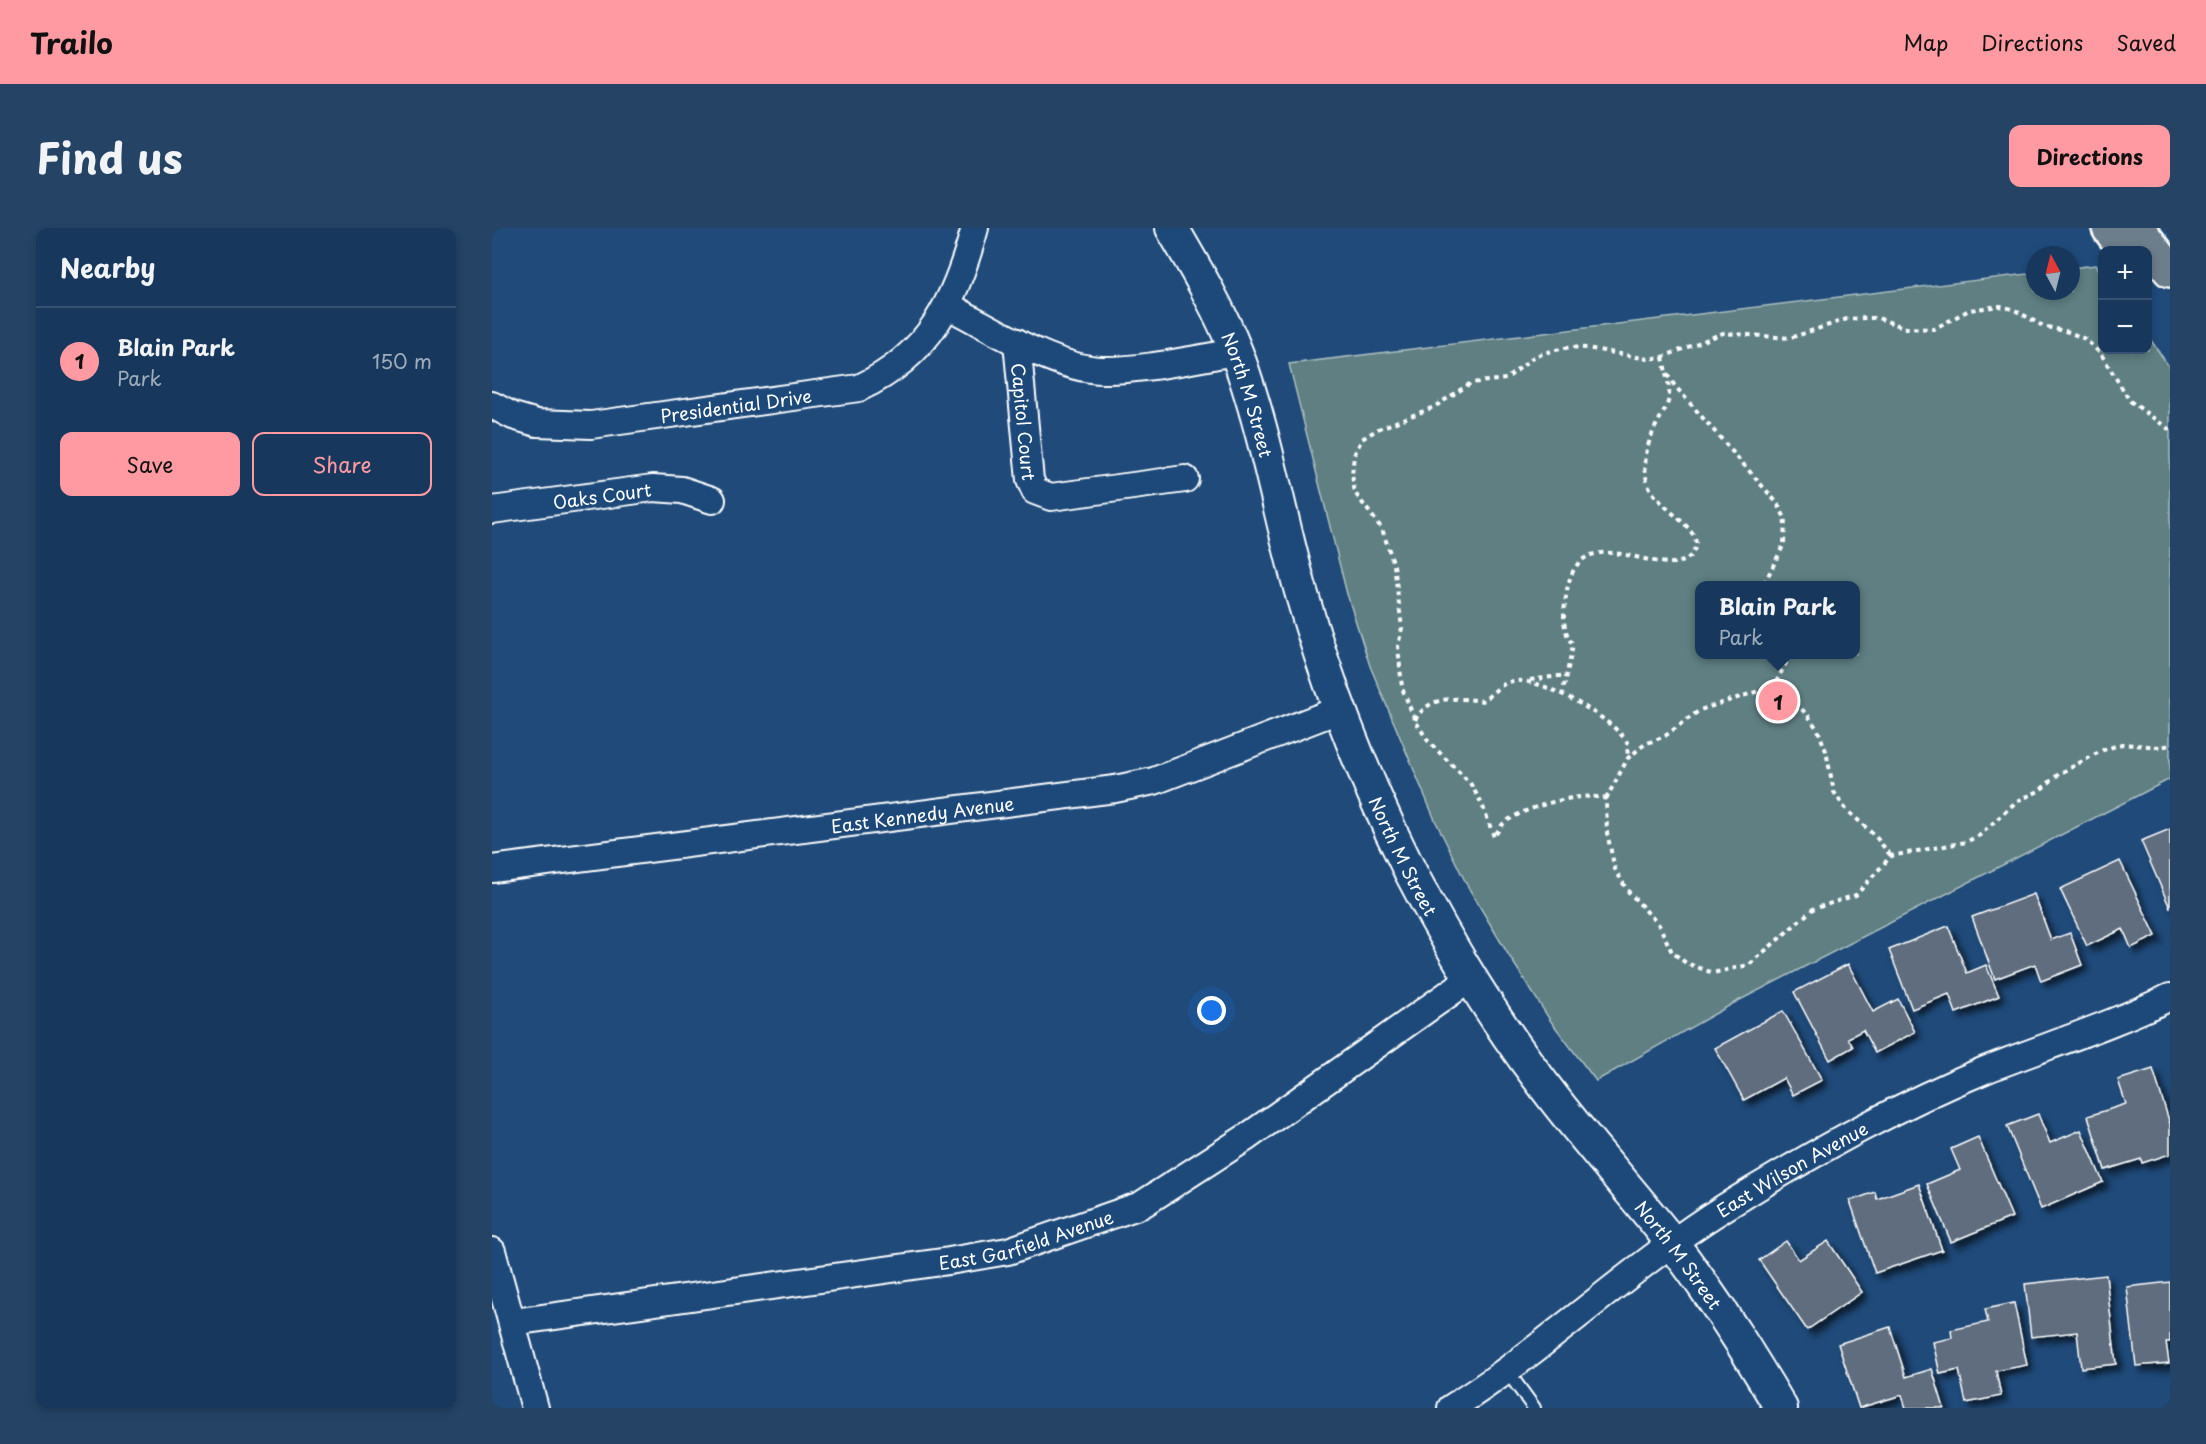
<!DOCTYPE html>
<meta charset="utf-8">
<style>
:root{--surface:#17385c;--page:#244365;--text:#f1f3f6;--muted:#9eacbb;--line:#365272;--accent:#ff9aa2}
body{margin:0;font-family:"Playpen Sans",sans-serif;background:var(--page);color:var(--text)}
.controls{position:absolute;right:18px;top:18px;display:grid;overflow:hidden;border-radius:12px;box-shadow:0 3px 9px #0003}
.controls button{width:54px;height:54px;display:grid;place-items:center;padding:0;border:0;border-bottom:2px solid var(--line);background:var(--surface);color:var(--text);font:30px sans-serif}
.compass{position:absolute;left:1534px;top:18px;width:54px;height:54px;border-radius:50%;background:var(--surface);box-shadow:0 3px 9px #0003;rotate:353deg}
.you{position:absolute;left:720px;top:783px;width:21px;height:21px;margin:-15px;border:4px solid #fff;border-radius:50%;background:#1a73e8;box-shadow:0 0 0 9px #1a73e833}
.badge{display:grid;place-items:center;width:39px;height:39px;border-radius:50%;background:var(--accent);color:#111;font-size:20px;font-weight:700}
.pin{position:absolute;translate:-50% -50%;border:3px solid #fff;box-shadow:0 2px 6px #0006}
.popup{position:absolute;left:1203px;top:353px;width:165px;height:78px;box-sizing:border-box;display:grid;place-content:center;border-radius:12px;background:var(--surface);filter:drop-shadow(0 2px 4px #0005);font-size:20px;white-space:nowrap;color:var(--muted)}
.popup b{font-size:22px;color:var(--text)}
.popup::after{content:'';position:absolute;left:50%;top:100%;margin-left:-12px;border:12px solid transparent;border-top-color:var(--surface)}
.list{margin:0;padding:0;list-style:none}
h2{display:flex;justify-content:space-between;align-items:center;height:78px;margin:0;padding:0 24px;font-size:26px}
h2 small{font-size:20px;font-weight:400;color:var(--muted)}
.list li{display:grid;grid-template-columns:39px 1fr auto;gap:18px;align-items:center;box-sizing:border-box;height:108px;padding:0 24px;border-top:2px solid var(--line)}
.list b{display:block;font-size:22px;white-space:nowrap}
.list p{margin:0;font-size:20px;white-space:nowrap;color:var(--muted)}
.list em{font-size:20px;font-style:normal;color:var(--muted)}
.actions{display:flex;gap:12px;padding:18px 24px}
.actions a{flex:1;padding:14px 0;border:2px solid var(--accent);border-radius:12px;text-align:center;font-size:21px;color:var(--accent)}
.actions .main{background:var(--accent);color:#111}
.map{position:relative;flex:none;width:1678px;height:1180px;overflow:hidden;border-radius:12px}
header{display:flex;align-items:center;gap:36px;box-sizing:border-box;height:84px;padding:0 30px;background:var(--accent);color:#111}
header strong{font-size:28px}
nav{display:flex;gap:33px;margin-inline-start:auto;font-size:21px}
.intro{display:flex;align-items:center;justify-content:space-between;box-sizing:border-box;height:144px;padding:0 36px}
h1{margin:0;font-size:42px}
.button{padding:15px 27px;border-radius:12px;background:var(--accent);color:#111;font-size:21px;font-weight:700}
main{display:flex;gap:36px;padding:0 36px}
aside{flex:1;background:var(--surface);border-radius:12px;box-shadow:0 3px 9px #0003}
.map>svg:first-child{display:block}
.green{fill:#5e7f83;stroke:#aebfc1;stroke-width:1.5;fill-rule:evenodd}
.building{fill:#5f6d7f;stroke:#fff;stroke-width:1.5;filter:url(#shadow)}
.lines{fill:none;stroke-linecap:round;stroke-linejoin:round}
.service-casing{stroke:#fff;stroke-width:16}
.minor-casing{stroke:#fff;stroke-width:30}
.tertiary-casing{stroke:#fff;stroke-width:36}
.motorway-casing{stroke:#fff;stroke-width:38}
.path{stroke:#fff;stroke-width:4;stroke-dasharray:4.5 4.5;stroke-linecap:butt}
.service{stroke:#1f4a7a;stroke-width:12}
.minor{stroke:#1f4a7a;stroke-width:26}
.tertiary{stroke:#1f4a7a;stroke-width:32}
.motorway{stroke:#6c7d8b;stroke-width:33}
.labels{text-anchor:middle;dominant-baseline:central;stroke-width:4.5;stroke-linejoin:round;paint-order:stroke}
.street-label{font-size:18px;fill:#fff;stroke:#1f4a7a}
</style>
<header>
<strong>Trailo</strong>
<nav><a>Map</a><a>Directions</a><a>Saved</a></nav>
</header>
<div class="intro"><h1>Find us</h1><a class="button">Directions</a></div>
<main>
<aside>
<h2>Nearby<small></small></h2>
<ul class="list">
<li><span class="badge">1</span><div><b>Blain Park</b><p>Park</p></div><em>150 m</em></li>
</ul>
<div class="actions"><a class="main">Save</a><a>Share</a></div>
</aside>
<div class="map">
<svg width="1678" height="1180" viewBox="0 0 1678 1180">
<defs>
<filter id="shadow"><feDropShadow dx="5.5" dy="5.5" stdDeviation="3" flood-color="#0009"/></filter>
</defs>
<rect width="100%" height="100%" fill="#1f4a7a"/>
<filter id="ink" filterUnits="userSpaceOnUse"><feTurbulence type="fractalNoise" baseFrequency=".0167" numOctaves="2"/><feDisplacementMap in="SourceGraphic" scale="12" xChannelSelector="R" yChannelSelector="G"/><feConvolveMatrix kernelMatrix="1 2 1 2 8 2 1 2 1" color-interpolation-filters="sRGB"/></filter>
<g filter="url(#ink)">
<!-- green -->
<path class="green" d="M1604 37 1610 46V122H1656V108L1678 140V551L1242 775 1104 853 1058 792 1016 726 976 659 943 592 878 438 855 366 797 136 1543 45V63H1579V40ZM1208 358H1364V426H1208Z"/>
<!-- building -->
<g class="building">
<polygon points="1678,601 1678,680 1649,613"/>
<polygon points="1628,633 1664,708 1639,720 1631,701 1595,718 1568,661"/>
<polygon points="1542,666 1559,712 1578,705 1590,737 1549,753 1543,736 1503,751 1480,689"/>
<polygon points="1456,698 1475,745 1494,737 1507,768 1464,785 1457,766 1420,781 1397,722"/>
<polygon points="1356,736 1381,784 1406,771 1423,804 1383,825 1371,802 1356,810 1361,819 1338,832 1302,764"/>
<polygon points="1291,783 1330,852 1301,867 1292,850 1252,872 1223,820"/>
<polygon points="1661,841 1678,896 1678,926 1650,935 1649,931 1613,942 1596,888 1634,876 1626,852"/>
<polygon points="1546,886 1558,915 1589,902 1611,954 1549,981 1515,898"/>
<polygon points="1486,909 1520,989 1459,1014 1435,956 1468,942 1459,921"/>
<polygon points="1427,956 1450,1022 1383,1045 1358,973 1383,964 1385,971"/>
<polygon points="1294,1013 1307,1032 1336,1013 1370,1064 1315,1102 1267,1032"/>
<polygon points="1614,1047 1624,1136 1589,1140 1585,1104 1539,1109 1533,1056"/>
<polygon points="1678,1054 1678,1114 1674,1114 1677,1135 1644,1138 1635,1059"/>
<polygon points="1522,1075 1535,1137 1504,1143 1509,1168 1474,1175 1467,1142 1448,1146 1441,1114 1460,1110 1459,1102 1496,1094 1493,1081"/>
<polygon points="1398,1099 1414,1149 1440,1141 1452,1180 1414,1180 1410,1167 1367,1180 1346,1116"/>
</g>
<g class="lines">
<!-- service casing -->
<g class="service-casing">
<polyline id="service" points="1015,1143 1042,1180"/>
</g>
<!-- minor casing -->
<g class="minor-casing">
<g id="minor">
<path d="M455 77C496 99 565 142 611 142 649 143 705 130 744 124"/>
<path id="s1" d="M525 114 538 252 543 263 559 269 693 251"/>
<path id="s2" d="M0 177 21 188 45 195 99 197 367 160C438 127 463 73 483 0"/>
<path id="s3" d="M0 282 161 260 190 262 220 272"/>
<path id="s4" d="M0 641 623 561 662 553 849 481"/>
<polyline points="0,1023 43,1180"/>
<path id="s5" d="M21 1094 457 1033 516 1023 649 977 755 909 979 750"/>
<path id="s6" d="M959 1180C1060 1117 1145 1031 1248 970 1327 922 1407 877 1493 842 1554 818 1618 798 1678 769"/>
</g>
</g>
<!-- tertiary casing -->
<g class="tertiary-casing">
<g id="tertiary">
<path id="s7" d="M680 0C704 41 728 82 745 126 774 204 787 287 810 367 837 461 874 555 918 643 957 718 1002 792 1054 860 1093 912 1137 960 1177 1011 1219 1065 1255 1122 1289 1180"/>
</g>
</g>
<!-- motorway casing -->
<g class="motorway-casing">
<g id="motorway">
<polyline points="1617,0 1623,8 1649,22"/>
<polyline points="1645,0 1678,42"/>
</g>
</g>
<!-- path -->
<g class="path">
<polyline points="1171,129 1174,145 1183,158 1286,276 1293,290 1292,316 1271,358"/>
<path d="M1678 202 1638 173 1609 126 1593 111 1577 104 1551 98 1521 81 1508 78 1477 82 1442 101 1414 100 1386 90H1374L1355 91 1298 110 1231 105 1171 129 1156 131 1095 120 1078 119 1059 123 1043 128 1014 151 979 155 942 179 886 201 870 211 862 227 860 247 863 265 890 301 902 337 910 400 906 418 910 460 923 492 936 513 978 555 990 576 1002 609C1004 606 1007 601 1010 597 1027 580 1092 562 1114 571L1115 605 1123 641 1135 662 1167 697 1180 724 1194 735 1221 745 1257 737 1321 681 1364 667 1399 628 1474 614 1488 607 1525 573 1547 563 1567 546 1611 522 1630 516 1669 519 1678 517"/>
<polyline points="1038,452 1074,447"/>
<polyline points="1282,458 1315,486 1326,502 1334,523 1342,564 1352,579 1384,609 1399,628"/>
<path d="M1070 468 1081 417C1070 402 1071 387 1074 369 1085 274 1185 369 1203 320 1211 300 1161 278 1155 253 1150 231 1156 212 1167 192 1171 185 1177 176 1177 167 1178 160 1175 152 1174 145"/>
<path d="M923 492C938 466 965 470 991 473 1000 466 1010 454 1022 453 1050 449 1121 491 1135 514L1136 530"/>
<polyline points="1114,571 1136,530 1153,516 1173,508 1208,482 1282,458 1294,435 1294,426"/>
</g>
<!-- service -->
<use href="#service" class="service"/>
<!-- minor -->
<use href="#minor" class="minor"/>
<!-- tertiary -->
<use href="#tertiary" class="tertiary"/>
<!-- motorway -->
<use href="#motorway" class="motorway"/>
</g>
</g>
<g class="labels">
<!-- street labels -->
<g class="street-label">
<text stroke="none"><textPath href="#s7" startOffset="184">North M Street</textPath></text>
<text stroke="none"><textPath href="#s2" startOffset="249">Presidential Drive</textPath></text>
<text stroke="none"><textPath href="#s1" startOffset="80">Capitol Court</textPath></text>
<text stroke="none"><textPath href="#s3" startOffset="111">Oaks Court</textPath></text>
<text stroke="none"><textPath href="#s4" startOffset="434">East Kennedy Avenue</textPath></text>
<text stroke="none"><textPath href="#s7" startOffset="672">North M Street</textPath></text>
<text stroke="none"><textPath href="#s6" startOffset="417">East Wilson Avenue</textPath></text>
<text stroke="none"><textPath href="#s5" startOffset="520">East Garfield Avenue</textPath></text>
<text stroke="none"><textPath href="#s7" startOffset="1158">North M Street</textPath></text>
</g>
</g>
</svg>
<div class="controls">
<button>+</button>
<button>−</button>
</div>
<svg class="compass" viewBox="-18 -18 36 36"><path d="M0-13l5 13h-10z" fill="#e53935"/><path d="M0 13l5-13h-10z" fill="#9eacbb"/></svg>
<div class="you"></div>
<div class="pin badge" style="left:1286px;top:473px">1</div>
<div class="popup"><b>Blain Park</b>Park</div>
</div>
</main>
